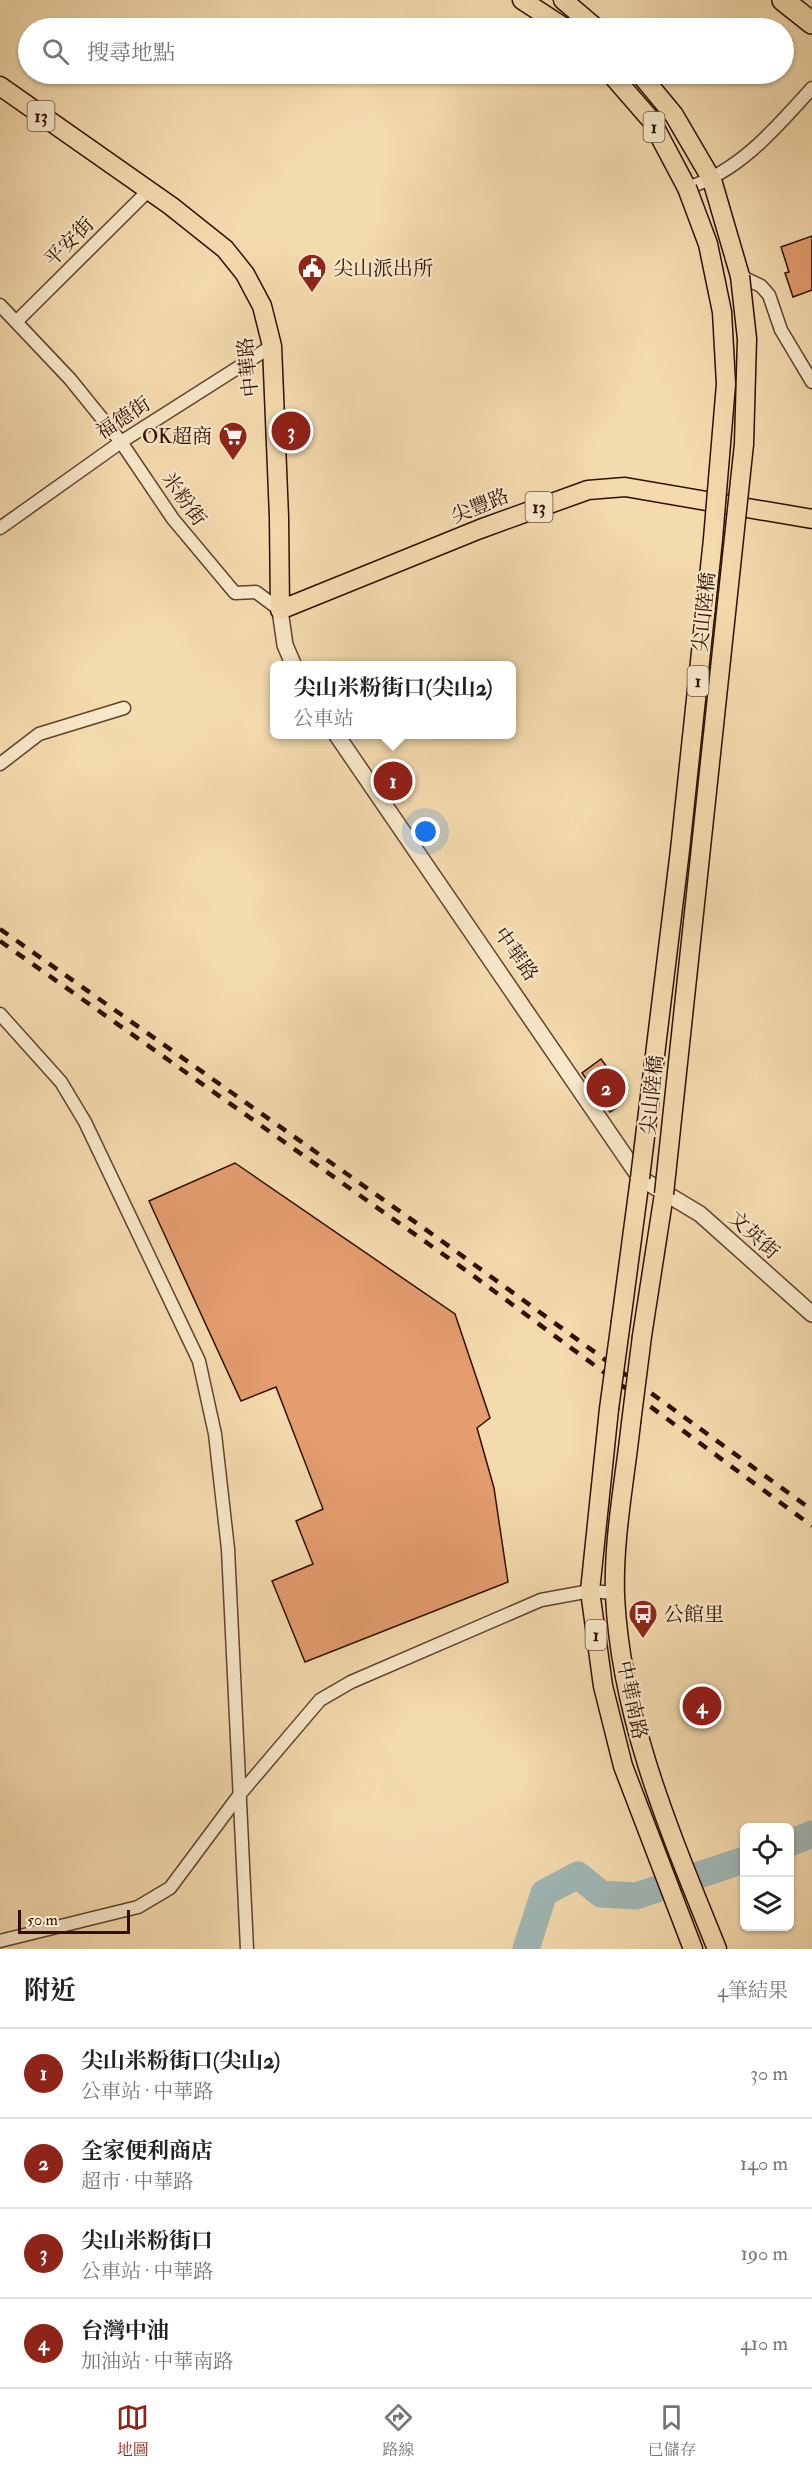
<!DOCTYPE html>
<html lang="zh-TW">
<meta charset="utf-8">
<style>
:root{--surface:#fff;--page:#f2f2f2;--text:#222;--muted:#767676;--line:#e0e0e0;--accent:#8f2418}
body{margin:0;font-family:"IM FELL Double Pica","Noto Serif TC",serif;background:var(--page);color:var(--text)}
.controls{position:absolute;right:18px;bottom:18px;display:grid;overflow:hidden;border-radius:9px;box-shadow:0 2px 4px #0004}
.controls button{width:54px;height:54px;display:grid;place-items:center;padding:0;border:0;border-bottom:2px solid var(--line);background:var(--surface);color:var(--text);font:30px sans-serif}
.scale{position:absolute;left:18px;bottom:15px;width:112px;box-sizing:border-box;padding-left:6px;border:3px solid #300f02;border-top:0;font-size:16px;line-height:21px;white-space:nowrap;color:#300f02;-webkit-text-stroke:4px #f8e8ca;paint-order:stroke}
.you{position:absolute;left:426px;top:832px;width:21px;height:21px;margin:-15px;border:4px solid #fff;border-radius:50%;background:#1a73e8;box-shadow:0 0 0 9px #1a73e833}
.badge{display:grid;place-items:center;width:39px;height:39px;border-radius:50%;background:var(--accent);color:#fff;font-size:20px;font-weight:700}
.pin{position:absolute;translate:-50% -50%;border:3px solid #fff;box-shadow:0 2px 6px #0006}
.popup{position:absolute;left:270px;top:661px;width:246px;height:78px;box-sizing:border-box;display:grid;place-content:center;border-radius:9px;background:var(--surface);filter:drop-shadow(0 2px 4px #0005);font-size:20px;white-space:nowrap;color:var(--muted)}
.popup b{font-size:22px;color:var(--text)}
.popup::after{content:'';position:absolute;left:50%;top:100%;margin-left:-12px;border:12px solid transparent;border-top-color:var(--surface)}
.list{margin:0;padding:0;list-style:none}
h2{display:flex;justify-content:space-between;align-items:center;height:78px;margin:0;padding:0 24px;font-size:26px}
h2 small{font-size:20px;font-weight:400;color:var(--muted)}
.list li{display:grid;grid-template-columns:39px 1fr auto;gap:18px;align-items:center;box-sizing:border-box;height:90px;padding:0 24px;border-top:2px solid var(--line)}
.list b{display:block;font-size:22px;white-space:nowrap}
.list p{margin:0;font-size:20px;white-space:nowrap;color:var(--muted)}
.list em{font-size:20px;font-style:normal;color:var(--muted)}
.icon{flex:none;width:33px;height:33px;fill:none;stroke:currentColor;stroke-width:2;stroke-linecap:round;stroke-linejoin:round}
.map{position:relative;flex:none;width:812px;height:1949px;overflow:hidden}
.search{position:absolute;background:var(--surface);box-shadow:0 2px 4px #0004;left:18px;right:18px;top:18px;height:66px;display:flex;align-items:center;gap:15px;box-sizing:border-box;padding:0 21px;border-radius:33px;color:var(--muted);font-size:22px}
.sheet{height:438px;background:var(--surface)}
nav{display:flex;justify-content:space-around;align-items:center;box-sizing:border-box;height:84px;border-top:2px solid var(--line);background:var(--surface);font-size:16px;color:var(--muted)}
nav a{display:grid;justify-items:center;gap:3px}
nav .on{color:var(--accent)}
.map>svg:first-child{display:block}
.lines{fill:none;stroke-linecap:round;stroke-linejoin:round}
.river{stroke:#a1b8b6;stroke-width:27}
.building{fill:#e49d6f;stroke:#300f02;stroke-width:1.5}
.minor-casing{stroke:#61422d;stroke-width:15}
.tertiary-casing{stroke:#61422d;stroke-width:18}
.primary-casing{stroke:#300f02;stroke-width:21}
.motorway-casing{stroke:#300f02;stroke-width:24}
.minor{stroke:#f8e8ca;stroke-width:12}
.tertiary{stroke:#f8e8ca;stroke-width:15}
.primary{stroke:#f4dbae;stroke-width:18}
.motorway{stroke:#f4dbae;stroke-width:21}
.rail{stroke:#300f02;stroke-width:4.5;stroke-dasharray:10 10;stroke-linecap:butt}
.primary-bridge-casing{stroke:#300f02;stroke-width:21;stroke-linecap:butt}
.primary-bridge{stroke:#f4dbae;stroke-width:18}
.labels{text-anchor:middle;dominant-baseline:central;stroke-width:4.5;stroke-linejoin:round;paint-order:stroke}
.shield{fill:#f8e8ca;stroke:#6c503e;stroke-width:1.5}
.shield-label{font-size:18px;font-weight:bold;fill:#300f02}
.street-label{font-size:20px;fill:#300f02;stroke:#f8e8ca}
.poi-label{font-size:20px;fill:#300f02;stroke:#f8e8ca;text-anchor:start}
</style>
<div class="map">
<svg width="812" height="1949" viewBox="0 0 812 1949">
<rect width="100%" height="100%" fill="#f4dbae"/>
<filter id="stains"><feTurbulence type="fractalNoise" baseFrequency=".00333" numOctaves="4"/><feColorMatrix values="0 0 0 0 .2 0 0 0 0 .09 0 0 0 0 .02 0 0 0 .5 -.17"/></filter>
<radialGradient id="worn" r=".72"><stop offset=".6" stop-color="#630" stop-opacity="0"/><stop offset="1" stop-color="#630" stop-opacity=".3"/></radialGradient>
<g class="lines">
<!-- river -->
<g class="river">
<polyline points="790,1843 812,1834"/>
<polyline points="526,1949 544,1893 578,1875 601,1894 636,1896 744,1860"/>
</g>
</g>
<!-- building -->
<g class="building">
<polygon points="812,236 812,290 793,297 785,273 789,272 781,247"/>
<polygon points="601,1059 613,1075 621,1094 616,1108 610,1112 582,1073"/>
<polygon points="235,1163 455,1314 490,1418 477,1428 494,1488 508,1582 305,1662 272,1581 313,1564 296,1521 323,1509 276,1387 241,1401 149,1201"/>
</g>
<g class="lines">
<!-- minor casing -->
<g class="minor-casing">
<g id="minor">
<path d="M687 188C740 171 775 129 812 88"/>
<polyline points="740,276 761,286 769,295 781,330 812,382"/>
<polyline points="0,305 70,379 121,442 173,519 235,593 256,592 280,610"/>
<polyline points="17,321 148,191"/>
<polyline points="0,528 121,442 272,346"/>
<polyline points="0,764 39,734 124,708"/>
<polyline points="0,1014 61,1082 85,1122 199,1361 215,1434 228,1549 247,1949"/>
<polyline points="0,1941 138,1907 170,1888 240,1794 320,1700 351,1682 541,1600 590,1591 615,1593"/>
</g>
</g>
<!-- tertiary casing -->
<g class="tertiary-casing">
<g id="tertiary">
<polyline points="280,610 285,645 294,666"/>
<polyline points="336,734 640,1178 700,1214 812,1314"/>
</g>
</g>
<!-- primary casing -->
<g class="primary-casing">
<g id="primary">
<polyline points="522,0 565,28"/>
<polyline points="563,0 596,28"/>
<polyline points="611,74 651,120 687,188"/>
<polyline points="640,74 674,115 712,180 740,276"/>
<polyline points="0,86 171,206 225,249 245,274 262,306 272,346 279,517 280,610 480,529 588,490 625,487 812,519"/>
<polyline points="621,1321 640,1178"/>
<polyline points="642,1336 664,1194"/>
<polyline points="609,1409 590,1591 603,1686 623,1766 693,1949"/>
<path d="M631 1423C625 1479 613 1539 615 1596 621 1720 671 1835 717 1949"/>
</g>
</g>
<!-- motorway casing -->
<g class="motorway-casing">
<polyline id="motorway" points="783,0 812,23"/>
</g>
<!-- minor -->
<use href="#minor" class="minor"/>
<!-- tertiary -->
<use href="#tertiary" class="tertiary"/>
<!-- primary -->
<use href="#primary" class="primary"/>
<!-- motorway -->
<use href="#motorway" class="motorway"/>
<!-- rail -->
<g class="rail">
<polyline points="0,929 439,1239 812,1510"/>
<polyline points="0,941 471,1274 812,1526"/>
</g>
<!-- primary-bridge casing -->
<g class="primary-bridge-casing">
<g id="primary-bridge">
<polyline points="640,1178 680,850 713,539 726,384 722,312 708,244 687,188"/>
<polyline points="664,1194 744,444 747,339 740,276"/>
<polyline points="609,1409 621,1321"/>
<polyline points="631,1423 642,1336"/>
</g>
</g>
<!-- primary-bridge -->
<use href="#primary-bridge" class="primary-bridge"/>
</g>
<!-- icons -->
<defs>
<g id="civic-pin" transform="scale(1.5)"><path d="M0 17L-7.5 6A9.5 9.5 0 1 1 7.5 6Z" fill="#8f2418" stroke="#f8e8ca"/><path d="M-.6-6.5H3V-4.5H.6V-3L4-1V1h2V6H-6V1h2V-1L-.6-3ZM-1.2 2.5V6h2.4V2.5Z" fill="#fff"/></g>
<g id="supermarket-pin" transform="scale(1.5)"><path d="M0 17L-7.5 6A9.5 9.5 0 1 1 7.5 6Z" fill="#8f2418" stroke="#f8e8ca"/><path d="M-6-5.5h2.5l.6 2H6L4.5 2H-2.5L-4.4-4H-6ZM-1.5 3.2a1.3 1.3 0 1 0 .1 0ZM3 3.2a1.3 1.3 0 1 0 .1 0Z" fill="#fff"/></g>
<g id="bus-pin" transform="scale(1.5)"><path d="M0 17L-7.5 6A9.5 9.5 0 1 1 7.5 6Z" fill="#8f2418" stroke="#f8e8ca"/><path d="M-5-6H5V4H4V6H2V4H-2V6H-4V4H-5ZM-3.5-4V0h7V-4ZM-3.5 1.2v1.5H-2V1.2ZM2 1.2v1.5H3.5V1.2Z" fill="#fff"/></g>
</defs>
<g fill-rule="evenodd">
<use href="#civic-pin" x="312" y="268"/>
<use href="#supermarket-pin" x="233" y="436"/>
<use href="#bus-pin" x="643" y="1614"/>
</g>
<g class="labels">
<!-- shield labels -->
<g class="shield">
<rect x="27.5" y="101" width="27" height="30" rx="4.5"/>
<rect x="643.5" y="112" width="21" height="30" rx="4.5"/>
<rect x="525.5" y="492" width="27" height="30" rx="4.5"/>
<rect x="687.5" y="666" width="21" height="30" rx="4.5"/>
<rect x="585.5" y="1620" width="21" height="30" rx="4.5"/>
</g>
<g class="shield-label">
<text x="41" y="116">13</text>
<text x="654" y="127">1</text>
<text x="539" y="507">13</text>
<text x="698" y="681">1</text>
<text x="596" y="1635">1</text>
</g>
<!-- street labels -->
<g class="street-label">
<text transform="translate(69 242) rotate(-45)">平安街</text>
<text transform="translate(248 367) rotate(-96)">中華路</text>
<text transform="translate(123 418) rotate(-33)">福德街</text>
<text transform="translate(184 499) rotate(54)">米粉街</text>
<text transform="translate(480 506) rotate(-22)">尖豐路</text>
<text transform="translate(704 612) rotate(-84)">尖山陸橋</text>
<text transform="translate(516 954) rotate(55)">中華路</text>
<text transform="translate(652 1095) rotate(-84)">尖山陸橋</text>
<text transform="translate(754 1235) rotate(42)">文英街</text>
<text transform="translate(632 1700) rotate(78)">中華南路</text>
</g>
<!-- poi labels -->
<g class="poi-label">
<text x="333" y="268">尖山派出所</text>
<text x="212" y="436" text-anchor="end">OK超商</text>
<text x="664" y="1614">公館里</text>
</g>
</g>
<rect width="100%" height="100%" filter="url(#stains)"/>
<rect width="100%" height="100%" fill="url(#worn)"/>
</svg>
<div class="controls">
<button><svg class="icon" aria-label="locate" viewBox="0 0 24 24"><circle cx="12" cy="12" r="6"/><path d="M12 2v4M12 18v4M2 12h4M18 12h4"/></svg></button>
<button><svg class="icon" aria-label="layers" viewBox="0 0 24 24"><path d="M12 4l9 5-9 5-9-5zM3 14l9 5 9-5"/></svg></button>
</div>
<div class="scale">50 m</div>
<div class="you"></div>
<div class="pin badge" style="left:393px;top:781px">1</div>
<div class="popup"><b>尖山米粉街口(尖山2)</b>公車站</div>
<div class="pin badge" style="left:606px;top:1088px">2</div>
<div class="pin badge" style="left:291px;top:431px">3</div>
<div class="pin badge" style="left:702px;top:1706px">4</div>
<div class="search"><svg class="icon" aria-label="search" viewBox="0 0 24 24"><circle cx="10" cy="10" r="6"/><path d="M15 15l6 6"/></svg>搜尋地點</div>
</div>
<section class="sheet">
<h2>附近<small>4筆結果</small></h2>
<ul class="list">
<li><span class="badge">1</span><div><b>尖山米粉街口(尖山2)</b><p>公車站 · 中華路</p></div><em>30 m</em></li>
<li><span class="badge">2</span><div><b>全家便利商店</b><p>超市 · 中華路</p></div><em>140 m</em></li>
<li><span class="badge">3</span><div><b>尖山米粉街口</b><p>公車站 · 中華路</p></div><em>190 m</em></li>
<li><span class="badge">4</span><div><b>台灣中油</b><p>加油站 · 中華南路</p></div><em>410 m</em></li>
</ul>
</section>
<nav>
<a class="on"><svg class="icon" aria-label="map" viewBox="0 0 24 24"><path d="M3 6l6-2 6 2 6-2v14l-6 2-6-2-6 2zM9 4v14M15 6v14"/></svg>地圖</a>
<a><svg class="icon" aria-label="directions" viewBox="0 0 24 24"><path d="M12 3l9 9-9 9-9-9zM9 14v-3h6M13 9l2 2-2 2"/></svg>路線</a>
<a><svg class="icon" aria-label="saved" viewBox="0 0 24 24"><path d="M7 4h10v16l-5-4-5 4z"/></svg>已儲存</a>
</nav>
